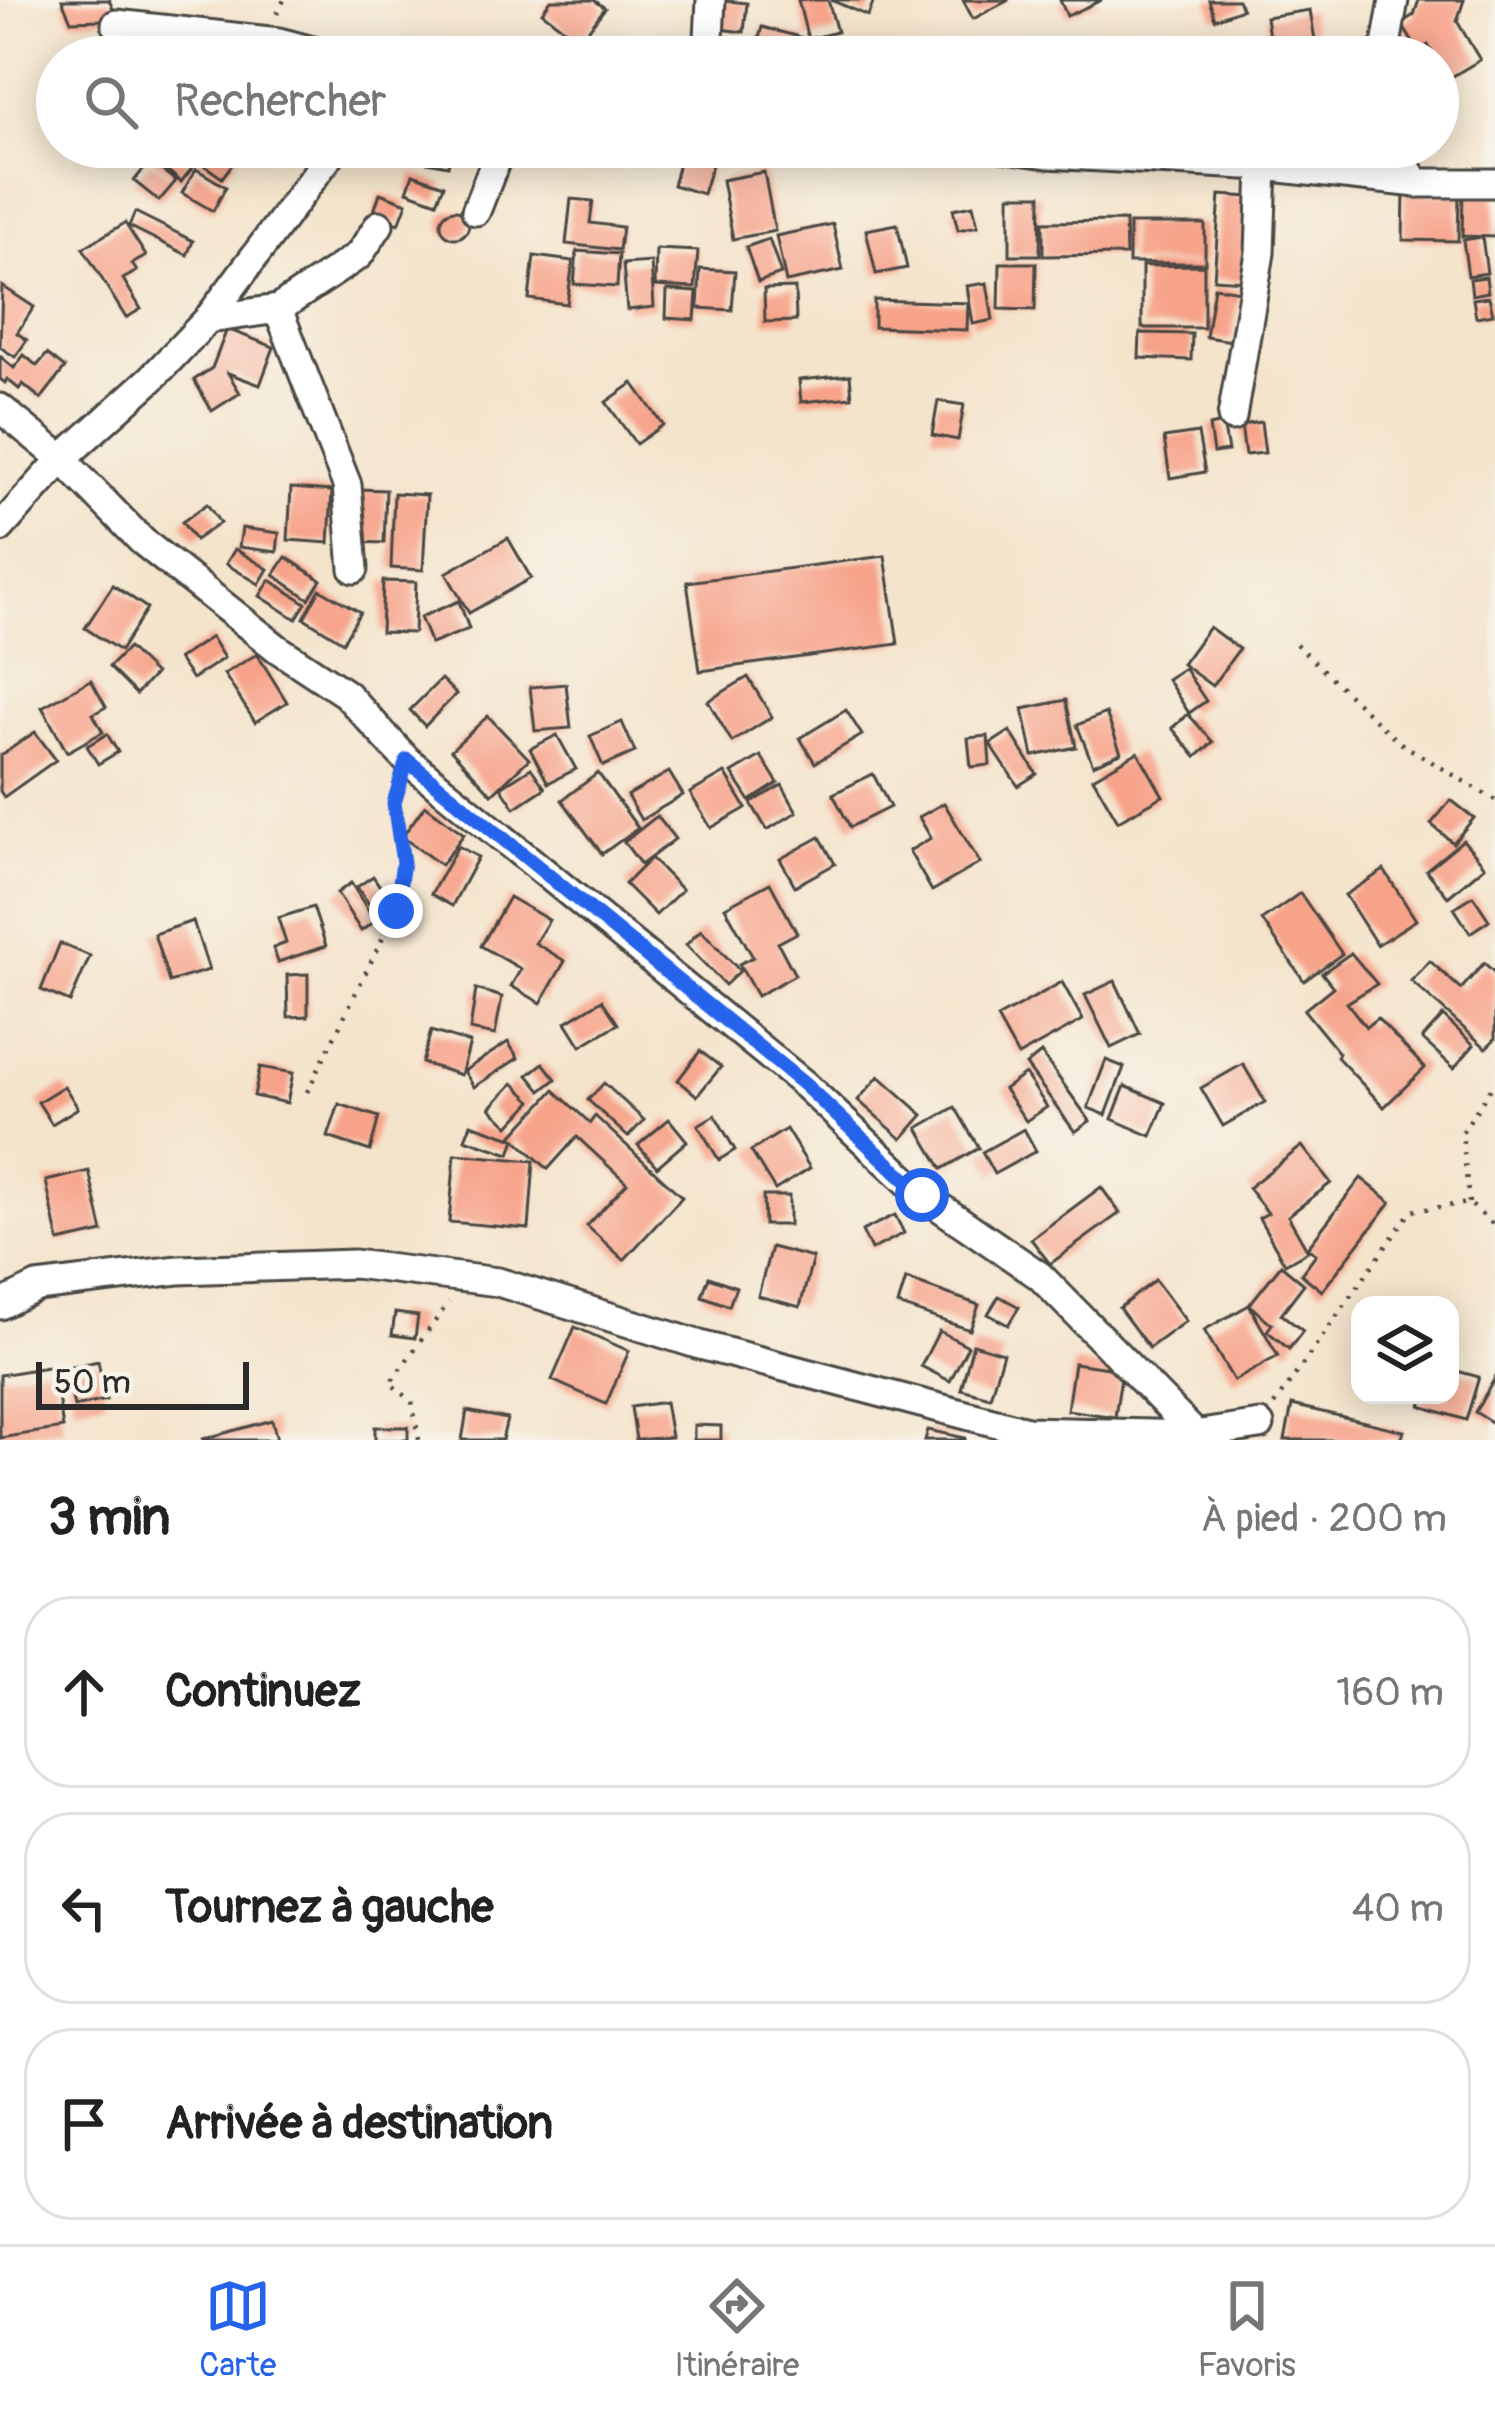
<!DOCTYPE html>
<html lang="fr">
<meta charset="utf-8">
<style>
:root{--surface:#fff;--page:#f6f6f6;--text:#222;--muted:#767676;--line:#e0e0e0;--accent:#2563eb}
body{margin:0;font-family:Pangolin,sans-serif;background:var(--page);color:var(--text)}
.controls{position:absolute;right:36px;bottom:36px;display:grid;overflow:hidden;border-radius:24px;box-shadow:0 6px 30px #0003}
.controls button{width:108px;height:108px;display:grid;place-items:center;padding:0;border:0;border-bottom:3px solid var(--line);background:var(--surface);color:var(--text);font:60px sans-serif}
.scale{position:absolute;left:36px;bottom:30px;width:213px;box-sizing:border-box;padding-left:12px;border:6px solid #2b2b2b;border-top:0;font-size:33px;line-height:42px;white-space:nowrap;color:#2b2b2b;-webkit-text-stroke:9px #f7f3e8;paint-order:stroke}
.stop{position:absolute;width:36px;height:36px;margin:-27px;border:9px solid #2563eb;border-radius:50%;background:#fff}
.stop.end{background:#2563eb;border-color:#fff;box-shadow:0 3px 12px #0008}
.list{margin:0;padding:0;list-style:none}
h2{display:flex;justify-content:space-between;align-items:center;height:156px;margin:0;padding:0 48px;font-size:51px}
h2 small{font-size:39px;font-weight:400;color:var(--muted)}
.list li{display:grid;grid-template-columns:78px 1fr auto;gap:36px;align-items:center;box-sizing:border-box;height:192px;margin:0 24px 24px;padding:0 24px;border:3px solid var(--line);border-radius:48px}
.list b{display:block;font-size:45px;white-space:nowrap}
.list em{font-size:39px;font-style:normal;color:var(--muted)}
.icon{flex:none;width:66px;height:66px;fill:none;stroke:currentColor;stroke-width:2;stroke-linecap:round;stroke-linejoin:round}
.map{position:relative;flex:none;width:1495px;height:1440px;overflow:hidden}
.search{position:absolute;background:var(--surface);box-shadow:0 6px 30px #0003;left:36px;right:36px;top:36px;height:132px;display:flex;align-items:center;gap:30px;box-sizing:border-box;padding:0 42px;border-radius:66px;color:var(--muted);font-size:45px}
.sheet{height:804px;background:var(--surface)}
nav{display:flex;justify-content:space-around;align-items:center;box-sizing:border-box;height:168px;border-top:3px solid var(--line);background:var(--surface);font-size:33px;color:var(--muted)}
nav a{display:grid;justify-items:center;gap:6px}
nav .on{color:var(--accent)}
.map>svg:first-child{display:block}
.building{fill:#f7a38a}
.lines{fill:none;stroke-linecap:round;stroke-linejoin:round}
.street-casing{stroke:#494743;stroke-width:33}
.path{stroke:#494743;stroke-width:4.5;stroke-dasharray:3 9;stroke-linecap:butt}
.street{stroke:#fff;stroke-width:27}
.route{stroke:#2563eb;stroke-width:15}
</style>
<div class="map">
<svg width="1495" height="1440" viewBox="0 0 1495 1440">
<rect width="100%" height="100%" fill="#f7f3e8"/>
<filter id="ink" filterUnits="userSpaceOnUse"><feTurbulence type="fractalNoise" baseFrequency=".00833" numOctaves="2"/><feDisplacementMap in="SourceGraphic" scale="24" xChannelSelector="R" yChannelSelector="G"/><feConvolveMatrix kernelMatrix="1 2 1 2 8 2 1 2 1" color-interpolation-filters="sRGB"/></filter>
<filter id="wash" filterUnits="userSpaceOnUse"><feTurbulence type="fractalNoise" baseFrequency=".004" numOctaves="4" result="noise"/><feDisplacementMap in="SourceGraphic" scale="48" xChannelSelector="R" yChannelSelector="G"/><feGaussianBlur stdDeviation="2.7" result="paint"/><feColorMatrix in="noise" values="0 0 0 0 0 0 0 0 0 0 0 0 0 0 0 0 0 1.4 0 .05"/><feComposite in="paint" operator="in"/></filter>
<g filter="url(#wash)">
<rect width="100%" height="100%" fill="#f4e4cc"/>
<g id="blocks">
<!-- building -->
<g class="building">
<polygon points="62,0 109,0 114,11 101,20 71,21"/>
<polygon points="551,0 594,0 605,8 580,41 542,12"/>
<polygon points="719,0 747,3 744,32 703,27"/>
<polygon points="798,0 828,0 837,32 808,39"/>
<polygon points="831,0 874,0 868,16"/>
<polygon points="963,0 1009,0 973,19"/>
<polygon points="1060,0 1102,0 1067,16"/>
<polygon points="1209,0 1238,0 1242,9 1215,19"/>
<polygon points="1419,0 1464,0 1457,21 1480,60 1448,79 1428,45 1418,51 1401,23 1414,15"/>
<polygon points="1310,10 1317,52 1272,57 1266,17"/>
<polygon points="762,27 807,39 802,57 754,57"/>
<polygon points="1266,46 1267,57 1228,57 1227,52"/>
<polygon points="156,147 169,147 193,167 181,182 149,155"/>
<polygon points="187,147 221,147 237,158 222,178 184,151"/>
<polygon points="414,147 452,147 448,166 412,159"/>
<polygon points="683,149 714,158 703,194 673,185"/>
<polygon points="150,161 176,181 159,201 134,181"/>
<polygon points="196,169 226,187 213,211 182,193"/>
<polygon points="764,172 775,231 733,239 722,180"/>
<polygon points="413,174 444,185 437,202 407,191"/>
<polygon points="1463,192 1495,193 1495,237 1462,236"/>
<polygon points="380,193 407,203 399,224 373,214"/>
<polygon points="1404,193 1459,194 1458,241 1403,240"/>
<polygon points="1010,195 1041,195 1040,255 1010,255"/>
<polygon points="1220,195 1250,197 1244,281 1214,279"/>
<polygon points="571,199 593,201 590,223 622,227 619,250 566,244"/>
<polygon points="973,205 978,226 958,230 953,209"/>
<circle cx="455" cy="224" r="14"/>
<polygon points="135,212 193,241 187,255 129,226"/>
<polygon points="1125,221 1126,255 1043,256 1043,222"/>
<polygon points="125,223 146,256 132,264 137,271 123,279 141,309 126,318 83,248"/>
<polygon points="833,224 843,270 786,282 776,236"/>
<polygon points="897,224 907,268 876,274 866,230"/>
<rect x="1129" y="224" width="76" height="39"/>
<polygon points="1482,237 1487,273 1468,276 1463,240"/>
<polygon points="769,239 781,274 758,282 746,247"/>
<polygon points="656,249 698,251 695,288 655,286"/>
<polygon points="577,251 619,254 617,287 574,284"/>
<polygon points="534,256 573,261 567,304 529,299"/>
<polygon points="651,262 654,307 627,310 623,264"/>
<polygon points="1000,263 1036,263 1035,310 999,309"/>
<polygon points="1204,265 1204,328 1142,328 1142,266"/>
<polygon points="700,269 735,271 732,310 698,308"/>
<polygon points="1486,277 1488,292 1472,295 1470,279"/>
<polygon points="987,283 993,320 973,324 967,286"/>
<polygon points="2,286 34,307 17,333 27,340 15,357 0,347"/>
<polygon points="1214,287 1240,291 1232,341 1206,337"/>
<polygon points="795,288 796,321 765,322 764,289"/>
<polygon points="667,290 697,292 695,320 666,318"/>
<polygon points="1489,297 1493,314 1476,317 1473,299"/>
<polygon points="874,300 968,303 967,330 874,327"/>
<polygon points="227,329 274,347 260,385 228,373 240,393 212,411 194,380 212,368"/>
<polygon points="1140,333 1192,334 1191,360 1139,358"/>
<polygon points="47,354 65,368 41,399 23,384 19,389 7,379 5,383 0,379 0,356 14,368 24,355 37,366"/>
<polygon points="850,375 852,397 801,402 799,380"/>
<polygon points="633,383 663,425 636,444 606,402"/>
<polygon points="938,401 964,405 958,440 932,435"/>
<polygon points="1261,422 1265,453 1245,455 1241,425"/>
<polygon points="1223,423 1228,451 1213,453 1209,426"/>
<polygon points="1198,433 1205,472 1170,478 1164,438"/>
<polygon points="291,488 332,491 329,543 288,540"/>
<polygon points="358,489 386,490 384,543 357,542"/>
<polygon points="394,493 427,495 423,570 391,568"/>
<polygon points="207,504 220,523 195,540 182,522"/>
<polygon points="242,528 279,533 277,552 239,547"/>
<polygon points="508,538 531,578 469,613 446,573"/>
<polygon points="235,549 268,569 259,584 226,564"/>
<polygon points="885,556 898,644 700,671 687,582"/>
<polygon points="286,557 321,580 309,599 274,575"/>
<polygon points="270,580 306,603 296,619 260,596"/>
<polygon points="383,581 416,582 414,633 381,632"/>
<polygon points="113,585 147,608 120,651 85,628"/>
<polygon points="320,589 360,612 343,642 304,618"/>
<polygon points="459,601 469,629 431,644 420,617"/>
<polygon points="1209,627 1239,649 1212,686 1182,664"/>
<polygon points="211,637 224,658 192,679 178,659"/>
<polygon points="128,648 155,674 136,694 109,667"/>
<polygon points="257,654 287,702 255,722 224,674"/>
<polygon points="1184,668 1206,701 1189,713 1167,679"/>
<polygon points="748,677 772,717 732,742 708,701"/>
<polygon points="441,679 456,694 425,726 410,710"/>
<polygon points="91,680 106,707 93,714 103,732 67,752 42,707"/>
<polygon points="566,684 571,728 535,731 530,687"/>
<polygon points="1066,700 1076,747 1033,756 1023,709"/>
<polygon points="846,710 862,735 815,763 800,738"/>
<polygon points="1106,713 1121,753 1093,765 1077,725"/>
<polygon points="1188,714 1213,742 1196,757 1172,728"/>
<polygon points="488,716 529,759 492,794 451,750"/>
<polygon points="622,722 635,752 603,766 590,736"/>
<polygon points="1010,731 1037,774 1018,786 990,744"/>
<polygon points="35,732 56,760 4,797 0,791 0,756"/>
<polygon points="107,734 118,752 98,764 87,746"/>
<polygon points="557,735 576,769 548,783 530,749"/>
<polygon points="988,736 990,765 971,767 968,738"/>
<polygon points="1138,752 1163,796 1118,821 1093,778"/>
<polygon points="761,756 778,783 750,801 732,773"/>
<polygon points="531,768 545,788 515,808 501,787"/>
<polygon points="669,772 683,795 641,820 627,796"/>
<polygon points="598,773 638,828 602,854 562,800"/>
<polygon points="725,773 746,808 711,828 690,793"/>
<polygon points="873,774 890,807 850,827 833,794"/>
<polygon points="782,785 797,812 767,830 751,803"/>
<polygon points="1451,800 1474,818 1453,843 1431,824"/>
<polygon points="944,803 980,863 932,891 909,851 931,838 919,817"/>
<polygon points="425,805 464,834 441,865 402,837"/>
<polygon points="657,816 675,839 641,865 624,842"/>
<polygon points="820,837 835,864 795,886 780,859"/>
<polygon points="1463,840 1485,866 1448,897 1426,870"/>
<polygon points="458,846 478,857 452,906 431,894"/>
<polygon points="651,858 682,890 656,915 625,884"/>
<polygon points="1384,870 1416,920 1377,945 1345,895"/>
<polygon points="373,876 389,900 374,911 357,887"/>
<polygon points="351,883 375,921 361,931 337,893"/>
<polygon points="770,883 797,933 778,943 795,975 757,996 739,964 753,957 725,907"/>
<polygon points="1300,893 1342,954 1304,981 1262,920"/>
<polygon points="1473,896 1489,920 1470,933 1454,908"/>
<polygon points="509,897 549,920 535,943 565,961 541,1003 511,986 521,969 481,946"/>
<polygon points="313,907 326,946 278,962 273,948 286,943 278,918"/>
<polygon points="193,921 209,970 169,982 154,934"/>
<polygon points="701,930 740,971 725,985 686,945"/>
<polygon points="60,943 90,956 70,1002 41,990"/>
<polygon points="1351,953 1377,984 1347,1003 1366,1027 1377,1018 1425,1068 1384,1107 1337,1057 1339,1053 1304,1010 1333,987 1322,973"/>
<polygon points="1430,961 1461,989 1484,963 1495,973 1495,1039 1486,1048 1411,981"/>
<polygon points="308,974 308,1016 288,1017 287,975"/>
<polygon points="1115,981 1140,1034 1111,1048 1085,995"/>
<polygon points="1062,982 1083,1020 1018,1056 997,1018"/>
<polygon points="476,989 502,997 495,1035 470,1030"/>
<polygon points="602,1000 618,1024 581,1046 566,1022"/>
<polygon points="1443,1016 1474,1045 1454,1068 1422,1039"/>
<polygon points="431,1031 470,1043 461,1075 422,1063"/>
<polygon points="508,1042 518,1058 474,1087 464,1071"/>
<polygon points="700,1051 721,1067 697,1096 678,1080"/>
<polygon points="1041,1053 1090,1121 1075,1132 1026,1065"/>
<polygon points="1106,1060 1124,1067 1106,1115 1088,1108"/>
<polygon points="543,1063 556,1079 541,1091 528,1075"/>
<polygon points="1243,1064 1265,1102 1223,1126 1201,1088"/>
<polygon points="260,1067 293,1073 287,1103 254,1096"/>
<polygon points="1025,1074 1047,1107 1026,1121 1004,1089"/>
<polygon points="879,1076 923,1115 902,1139 858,1100"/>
<polygon points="513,1083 532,1101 509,1126 490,1108"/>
<polygon points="604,1083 644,1120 628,1137 588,1100"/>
<polygon points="64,1086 78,1108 52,1124 38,1102"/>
<polygon points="1125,1086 1165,1103 1151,1136 1112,1119"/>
<polygon points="554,1090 590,1123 595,1116 682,1197 624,1260 587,1226 627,1183 577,1137 548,1169 512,1136"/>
<polygon points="339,1104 379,1117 370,1151 328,1137"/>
<polygon points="955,1107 979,1148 942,1169 918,1128"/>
<polygon points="715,1115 735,1150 719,1160 698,1125"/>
<polygon points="669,1119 687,1141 657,1167 638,1145"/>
<polygon points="471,1124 515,1139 510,1154 465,1139"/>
<polygon points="786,1129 810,1168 775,1190 751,1151"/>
<polygon points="1024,1129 1036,1151 994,1174 982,1152"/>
<polygon points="1302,1146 1331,1183 1288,1216 1308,1251 1285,1264 1259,1218 1268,1213 1248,1188"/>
<polygon points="455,1154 534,1161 529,1229 449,1222"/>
<polygon points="89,1171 103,1232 59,1242 46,1181"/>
<polygon points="1361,1178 1391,1202 1322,1291 1301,1274 1316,1254 1307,1248"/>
<polygon points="1101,1187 1120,1213 1050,1264 1031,1239"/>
<polygon points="763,1196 789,1196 789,1225 764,1225"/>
<polygon points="895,1215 904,1233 871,1250 862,1231"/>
<polygon points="771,1247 813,1258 800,1307 758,1296"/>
<polygon points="1281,1265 1304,1284 1281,1314 1303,1331 1289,1349 1267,1331 1272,1324 1249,1305 1278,1356 1234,1381 1204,1330 1249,1305"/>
<polygon points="709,1277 736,1287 729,1306 702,1296"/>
<polygon points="906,1279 979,1305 970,1330 898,1305"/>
<polygon points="1155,1280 1186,1321 1149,1348 1119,1308"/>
<polygon points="999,1296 1019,1307 1008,1325 988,1314"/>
<polygon points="395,1313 418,1316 415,1338 392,1335"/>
<polygon points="575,1327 629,1351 606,1404 552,1380"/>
<polygon points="939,1331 968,1346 950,1381 921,1366"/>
<polygon points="973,1344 1003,1353 990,1397 961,1389"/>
<polygon points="98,1361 106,1400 74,1407 66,1368"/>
<polygon points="1074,1363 1122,1370 1115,1417 1067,1410"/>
<polygon points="53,1366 63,1428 0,1438 0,1375"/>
<polygon points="1450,1369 1479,1377 1466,1420 1421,1406 1425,1395 1450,1395"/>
<polygon points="1495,1378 1495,1424 1475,1412"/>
<polygon points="665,1402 671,1437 636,1440 631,1407"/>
<polygon points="1292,1405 1404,1431 1401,1440 1285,1440"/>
<polygon points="467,1411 507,1419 502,1440 462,1440"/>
<polygon points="272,1420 277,1440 203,1440 203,1439"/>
<polygon points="694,1425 721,1426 721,1440 694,1440"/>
<rect x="375" y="1427" width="33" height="13"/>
<polygon points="928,1430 965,1438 965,1440 925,1440"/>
</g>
</g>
</g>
<g filter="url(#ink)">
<use href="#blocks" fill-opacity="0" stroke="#494743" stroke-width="3"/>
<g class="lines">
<!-- street casing -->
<g class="street-casing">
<g id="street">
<polyline points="116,24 279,42 335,57"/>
<polyline points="708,57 711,0"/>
<polyline points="1384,57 1394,0"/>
<polyline points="1000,147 1047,154 1263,166 1417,183"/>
<polyline points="1391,147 1417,183 1495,183"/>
<polyline points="476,211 501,147"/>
<polyline points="278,309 359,255 379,225"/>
<polyline points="208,319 278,309 347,485 354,569"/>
<polyline points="0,408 62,459 142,541 278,649 346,694 407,760 805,1085 922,1195 1040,1276 1201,1440"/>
<polyline points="1232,417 1260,253 1263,166"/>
<polyline points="0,528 62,459 151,379 208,319 336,147"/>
<polyline points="0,1305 37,1287 178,1270 354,1264 498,1282 700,1345 1027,1431 1194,1435 1260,1425"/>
</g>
</g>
<!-- path -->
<g class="path">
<polyline points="277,14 284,0"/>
<polyline points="1296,644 1397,741 1495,800"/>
<polyline points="307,1092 396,911 403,862 394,803 397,790"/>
<polyline points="1469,1203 1462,1132 1495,1082"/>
<polyline points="1274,1405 1411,1211 1469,1203 1495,1226"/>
<polyline points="419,1440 412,1401 390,1383 449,1302"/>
</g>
<!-- street -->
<use href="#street" class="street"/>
</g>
</g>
<g class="lines" filter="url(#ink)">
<!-- route -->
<polyline class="route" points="396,911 403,862 394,803 407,760 805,1085 922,1195"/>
</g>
</svg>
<div class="controls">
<button><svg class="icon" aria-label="layers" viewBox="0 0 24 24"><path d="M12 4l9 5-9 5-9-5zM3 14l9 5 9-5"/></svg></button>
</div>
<div class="scale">50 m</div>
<div class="stop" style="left:922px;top:1195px"></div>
<div class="stop end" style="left:396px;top:911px"></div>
<div class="search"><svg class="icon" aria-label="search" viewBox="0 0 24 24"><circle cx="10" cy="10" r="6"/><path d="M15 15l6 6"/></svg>Rechercher</div>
</div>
<section class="sheet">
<h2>3 min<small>À pied · 200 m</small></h2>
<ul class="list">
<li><svg class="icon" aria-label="ahead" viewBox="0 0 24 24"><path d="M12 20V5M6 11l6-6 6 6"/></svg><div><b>Continuez</b></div><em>160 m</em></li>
<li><svg class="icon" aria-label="left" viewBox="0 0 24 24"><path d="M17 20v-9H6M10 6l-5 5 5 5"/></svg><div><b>Tournez à gauche</b></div><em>40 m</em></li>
<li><svg class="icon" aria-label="arrive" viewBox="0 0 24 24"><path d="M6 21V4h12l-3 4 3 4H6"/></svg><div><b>Arrivée à destination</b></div></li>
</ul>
</section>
<nav>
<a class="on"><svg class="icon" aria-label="map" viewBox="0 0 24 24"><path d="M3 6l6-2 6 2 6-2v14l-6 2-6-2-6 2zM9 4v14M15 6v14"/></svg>Carte</a>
<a><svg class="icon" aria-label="directions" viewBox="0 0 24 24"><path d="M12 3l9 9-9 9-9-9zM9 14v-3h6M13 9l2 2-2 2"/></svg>Itinéraire</a>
<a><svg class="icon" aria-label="saved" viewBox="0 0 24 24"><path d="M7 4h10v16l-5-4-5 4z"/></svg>Favoris</a>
</nav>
